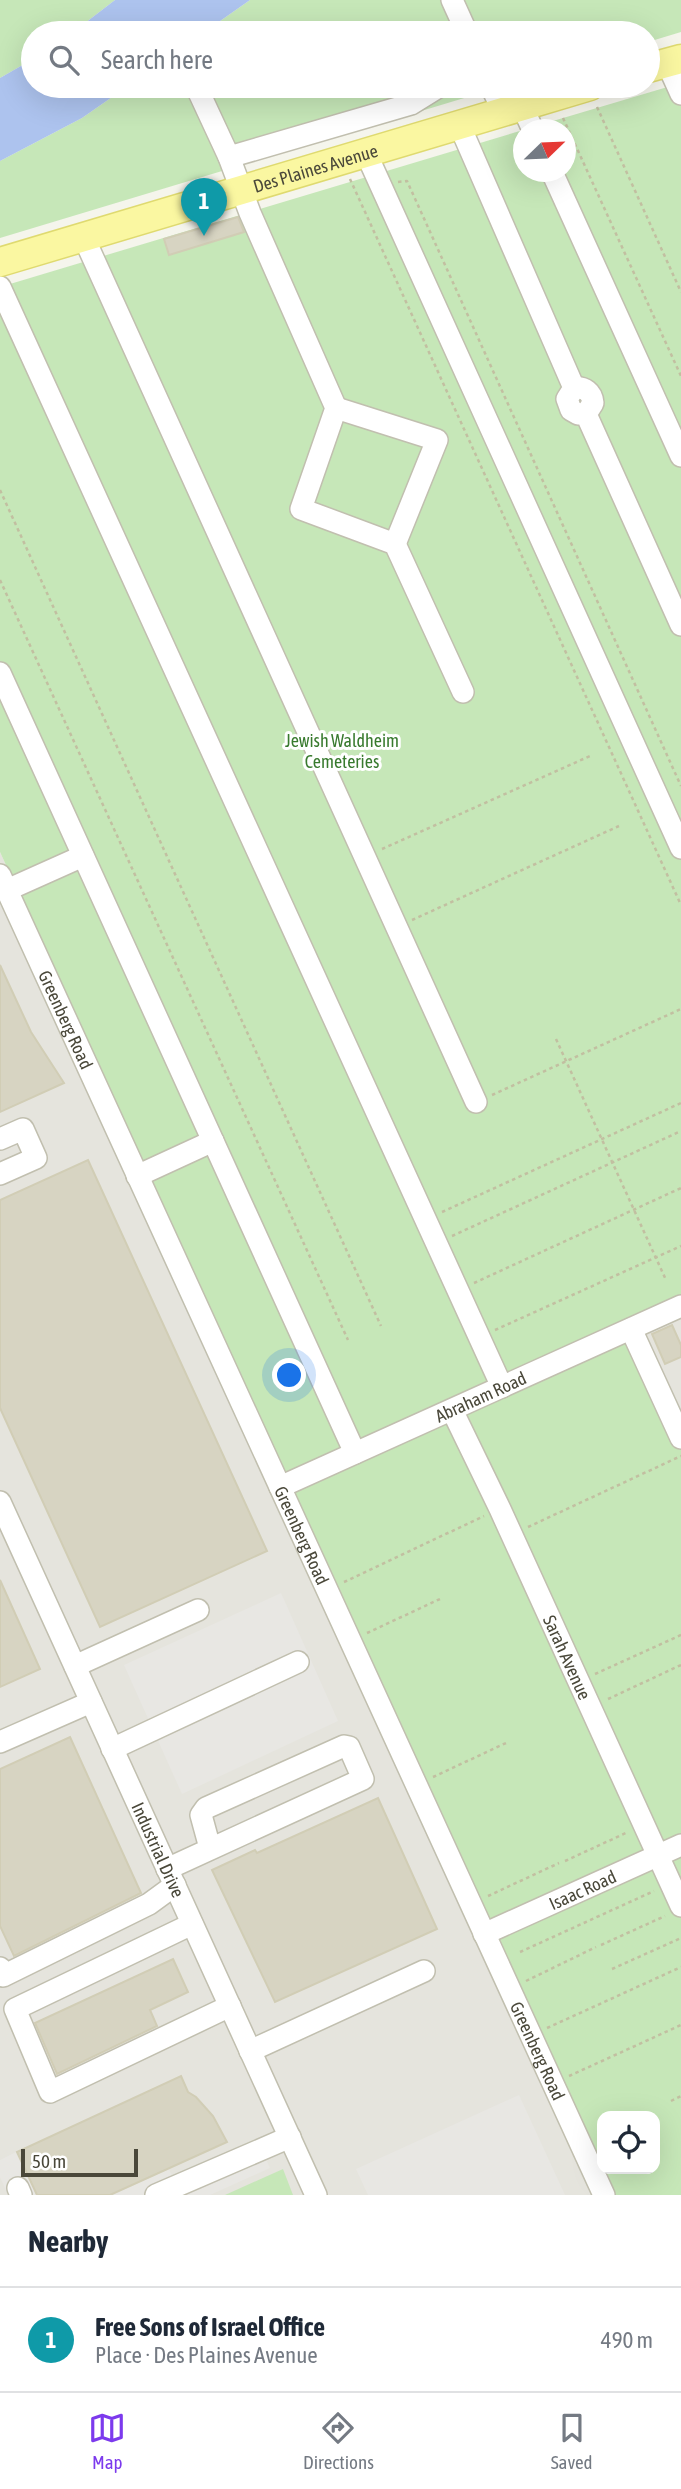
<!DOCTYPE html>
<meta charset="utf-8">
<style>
:root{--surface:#fff;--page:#f6f6f7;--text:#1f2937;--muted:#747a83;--line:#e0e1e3;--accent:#7c3aed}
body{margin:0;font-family:"Asap Condensed",sans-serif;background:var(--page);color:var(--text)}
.controls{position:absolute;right:21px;bottom:21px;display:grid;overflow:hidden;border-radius:14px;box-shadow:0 7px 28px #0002}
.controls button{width:63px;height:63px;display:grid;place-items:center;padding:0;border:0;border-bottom:2px solid var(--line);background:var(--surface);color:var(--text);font:35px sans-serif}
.compass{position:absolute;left:513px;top:119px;width:63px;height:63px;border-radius:50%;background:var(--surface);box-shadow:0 7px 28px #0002;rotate:67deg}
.scale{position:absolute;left:21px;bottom:18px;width:117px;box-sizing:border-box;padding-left:7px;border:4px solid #4a483a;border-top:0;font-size:19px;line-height:24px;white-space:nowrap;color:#4a483a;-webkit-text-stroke:5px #fff;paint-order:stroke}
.you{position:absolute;left:290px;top:1376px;width:24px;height:24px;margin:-18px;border:5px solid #fff;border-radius:50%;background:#1a73e8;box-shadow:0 0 0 10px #1a73e833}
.badge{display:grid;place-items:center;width:46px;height:46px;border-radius:50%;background:var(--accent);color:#fff;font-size:23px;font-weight:700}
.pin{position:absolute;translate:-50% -58px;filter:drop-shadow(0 2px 4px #0008)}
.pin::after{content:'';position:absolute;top:37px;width:24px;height:21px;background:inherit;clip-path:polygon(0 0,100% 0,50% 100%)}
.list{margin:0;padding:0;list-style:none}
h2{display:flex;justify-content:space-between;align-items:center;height:91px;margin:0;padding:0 28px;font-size:30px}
h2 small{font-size:23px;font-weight:400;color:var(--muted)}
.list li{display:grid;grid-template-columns:46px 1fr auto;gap:21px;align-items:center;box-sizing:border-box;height:105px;padding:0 28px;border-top:2px solid var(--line)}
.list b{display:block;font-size:26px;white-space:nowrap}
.list p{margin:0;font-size:23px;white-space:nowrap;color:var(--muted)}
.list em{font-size:23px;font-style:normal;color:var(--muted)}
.icon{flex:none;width:38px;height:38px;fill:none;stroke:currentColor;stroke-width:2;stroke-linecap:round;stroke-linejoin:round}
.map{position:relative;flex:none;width:681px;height:2195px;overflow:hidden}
.search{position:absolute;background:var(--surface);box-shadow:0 7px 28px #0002;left:21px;right:21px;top:21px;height:77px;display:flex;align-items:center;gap:18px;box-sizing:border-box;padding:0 24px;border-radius:38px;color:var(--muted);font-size:26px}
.sheet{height:196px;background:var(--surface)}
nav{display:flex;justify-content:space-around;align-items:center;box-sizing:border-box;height:98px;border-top:2px solid var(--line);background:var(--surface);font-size:19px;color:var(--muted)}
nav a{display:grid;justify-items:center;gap:4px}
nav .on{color:var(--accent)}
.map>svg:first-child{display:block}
.industrial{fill:#e5e4dd}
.green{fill:#c6e7b8;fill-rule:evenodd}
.parking{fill:#e8e7e3}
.water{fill:#adc3ee}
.building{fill:#d7d4c2;stroke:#d1cdb5;stroke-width:2}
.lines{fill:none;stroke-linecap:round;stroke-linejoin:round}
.minor-casing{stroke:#c1bfaf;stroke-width:24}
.major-casing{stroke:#dfda70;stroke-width:31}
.path{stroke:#c2bfa1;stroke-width:2.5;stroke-dasharray:3.5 3.5;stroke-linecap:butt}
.minor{stroke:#fff;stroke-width:21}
.major{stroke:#faf7a1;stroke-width:28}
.labels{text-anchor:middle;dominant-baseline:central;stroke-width:6;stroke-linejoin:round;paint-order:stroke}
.street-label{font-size:18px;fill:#4a483a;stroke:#fff}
.park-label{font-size:18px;fill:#387a2e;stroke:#fff}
</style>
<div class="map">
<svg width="681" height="2195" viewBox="0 0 681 2195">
<rect width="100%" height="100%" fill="#f5f5ec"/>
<!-- industrial -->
<g class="industrial">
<polygon points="0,852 245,1390 612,2195 0,2195"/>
<polygon points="681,1313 681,1414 643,1330"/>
</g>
<!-- green -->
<g class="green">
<polygon points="0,0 115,0 72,33 33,33 33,59 0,78"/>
<polygon points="250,0 681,0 681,32 648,42 648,33 203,33"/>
<path d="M681 83V1313L643 1330 681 1414V2195H612L0 852V287L523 130 524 172H566V130L526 129ZM602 2116H655V2169H602Z"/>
<polygon points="128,86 504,86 0,238 0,161 82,118"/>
<polygon points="283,2169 293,2195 225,2195"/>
</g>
<!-- parking -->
<g class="parking">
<polygon points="281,1593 338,1721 182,1794 124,1665"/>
<polygon points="519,2095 565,2195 368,2195 356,2169"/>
<polygon points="258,2142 270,2168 210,2195 112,2195 169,2169 173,2179"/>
<polygon points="16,2152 36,2195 8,2195 0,2177 0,2160"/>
</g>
<!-- water -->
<g class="water">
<polygon points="115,0 250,0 203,33 72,33"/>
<polygon points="33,59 33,86 128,86 82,118 0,161 0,78"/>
</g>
<!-- building -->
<g class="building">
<polygon points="238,217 244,232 169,255 164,239"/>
<polygon points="0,965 31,1032 64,1083 0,1112"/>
<polygon points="88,1160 267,1551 100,1627 0,1408 0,1200"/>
<polygon points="672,1325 681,1345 681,1357 665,1364 652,1334"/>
<polygon points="0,1580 40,1669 0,1687"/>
<polygon points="70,1737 141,1893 14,1956 0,1926 0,1769"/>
<polygon points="378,1798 437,1929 275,2002 212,1870 255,1850 257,1853"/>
<polygon points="173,1959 188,1992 150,2010 157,2026 57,2074 35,2023"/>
<polygon points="181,2076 188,2092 196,2097 213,2116 227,2142 110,2195 37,2195 17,2152"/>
</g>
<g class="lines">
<!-- minor casing -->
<g class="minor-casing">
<g id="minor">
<polyline points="452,0 467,33"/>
<polyline points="667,63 681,94"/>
<polyline points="196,86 229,157 250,213 336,408 301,509 395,544 463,692"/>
<polyline points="491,86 503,111"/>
<polyline points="522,106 533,130"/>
<polyline points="459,124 574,388 567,399 571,410 578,414 586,414 681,625"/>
<polyline points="366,153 681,848"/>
<polyline points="229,157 411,104 440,86"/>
<polyline points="552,172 681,456"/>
<polyline points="84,238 476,1102"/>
<polyline points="0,287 502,1387"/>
<path d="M574 388C585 387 592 392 593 403L586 414"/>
<polyline points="336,408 437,440 395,544"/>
<polyline points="0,673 355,1453"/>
<path id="s1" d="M0 875 604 2195"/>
<polyline points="7,890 83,856"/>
<polyline points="0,1139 23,1129 36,1158 0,1174"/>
<polyline points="137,1176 213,1141"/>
<polyline points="631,1329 681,1438"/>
<path id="s2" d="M452 1410 500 1509 681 1906"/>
<path id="s3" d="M280 1487 681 1306"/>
<path id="s4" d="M0 1502 316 2195"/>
<polyline points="75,1666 198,1610"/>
<polyline points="0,1742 91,1702"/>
<polyline points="112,1749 298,1662"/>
<polyline points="167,1869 363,1779 349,1747 344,1746 206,1808 201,1815 210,1848"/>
<polyline points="192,1924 15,2009 50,2092 230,2006"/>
<path id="s5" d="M484 1934 681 1845"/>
<polyline points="0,1968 3,1976 149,1904 175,1885"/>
<polyline points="250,2051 424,1971"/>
<polyline points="18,2188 21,2195"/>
<polyline points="156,2195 290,2137"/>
</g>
</g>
<!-- major casing -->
<g class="major-casing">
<g id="major">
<polyline points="648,68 681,59"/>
<path id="s6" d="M0 262 590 86"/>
</g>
</g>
<!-- path -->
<g class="path">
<polyline points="597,107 681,292"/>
<polyline points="563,118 681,376"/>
<polyline points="350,179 681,905"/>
<polyline points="398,182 407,181 681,786"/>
<polyline points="0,490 381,1326"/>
<polyline points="0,580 348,1340"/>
<polyline points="382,849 590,756"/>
<polyline points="412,920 619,826"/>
<polyline points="556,1039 666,1280"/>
<polyline points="492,1095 681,1009"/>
<polyline points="442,1212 681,1103"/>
<polyline points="452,1236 681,1131"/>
<polyline points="474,1283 681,1188"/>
<polyline points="495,1330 681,1246"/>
<polyline points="528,1527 681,1456"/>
<polyline points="344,1582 484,1516"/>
<polyline points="367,1633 440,1599"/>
<polyline points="595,1674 681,1635"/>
<polyline points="608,1699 681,1665"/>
<polyline points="433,1777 506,1743"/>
<polyline points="565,1861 628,1832"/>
<polyline points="488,1896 559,1863"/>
<polyline points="601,1945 665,1916"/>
<polyline points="520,1952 654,1891"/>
<polyline points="612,1969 681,1938"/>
<polyline points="526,1981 596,1947"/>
<polyline points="547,2028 681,1967"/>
<polyline points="569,2076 681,2025"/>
<polyline points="671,2101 681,2096"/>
</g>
<!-- minor -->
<use href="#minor" class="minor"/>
<!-- major -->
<use href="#major" class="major"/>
</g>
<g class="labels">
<!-- street labels -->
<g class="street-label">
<text stroke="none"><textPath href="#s6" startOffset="329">Des Plaines Avenue</textPath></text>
<text stroke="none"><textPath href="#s1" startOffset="159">Greenberg Road</textPath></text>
<text stroke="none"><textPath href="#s3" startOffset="220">Abraham Road</textPath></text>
<text stroke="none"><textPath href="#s1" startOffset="726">Greenberg Road</textPath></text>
<text stroke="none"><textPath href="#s2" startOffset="273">Sarah Avenue</textPath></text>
<text stroke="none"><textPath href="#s4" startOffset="382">Industrial Drive</textPath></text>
<text stroke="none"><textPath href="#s5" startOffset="108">Isaac Road</textPath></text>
<text stroke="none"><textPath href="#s1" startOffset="1293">Greenberg Road</textPath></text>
</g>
<!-- park labels -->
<g class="park-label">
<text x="342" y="740">Jewish Waldheim<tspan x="342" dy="21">Cemeteries</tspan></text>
</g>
</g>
</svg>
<div class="controls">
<button><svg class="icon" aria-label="locate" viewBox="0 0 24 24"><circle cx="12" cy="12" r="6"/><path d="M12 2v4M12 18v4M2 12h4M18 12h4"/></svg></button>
</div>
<svg class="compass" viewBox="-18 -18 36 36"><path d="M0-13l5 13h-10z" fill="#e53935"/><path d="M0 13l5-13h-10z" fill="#747a83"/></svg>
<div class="scale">50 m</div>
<div class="you"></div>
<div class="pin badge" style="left:204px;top:236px;background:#0f9aa8">1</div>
<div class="search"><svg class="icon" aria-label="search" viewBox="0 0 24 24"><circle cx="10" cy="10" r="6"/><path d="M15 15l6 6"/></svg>Search here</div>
</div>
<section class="sheet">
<h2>Nearby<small></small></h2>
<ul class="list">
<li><span class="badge" style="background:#0f9aa8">1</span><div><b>Free Sons of Israel Office</b><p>Place · Des Plaines Avenue</p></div><em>490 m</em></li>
</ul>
</section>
<nav>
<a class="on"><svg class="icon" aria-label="map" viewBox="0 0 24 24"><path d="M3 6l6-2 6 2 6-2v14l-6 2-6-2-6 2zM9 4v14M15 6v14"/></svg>Map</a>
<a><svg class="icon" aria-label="directions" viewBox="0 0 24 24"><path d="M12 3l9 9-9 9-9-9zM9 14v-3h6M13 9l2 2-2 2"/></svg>Directions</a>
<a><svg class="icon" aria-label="saved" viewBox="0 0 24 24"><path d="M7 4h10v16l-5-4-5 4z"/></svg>Saved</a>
</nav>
